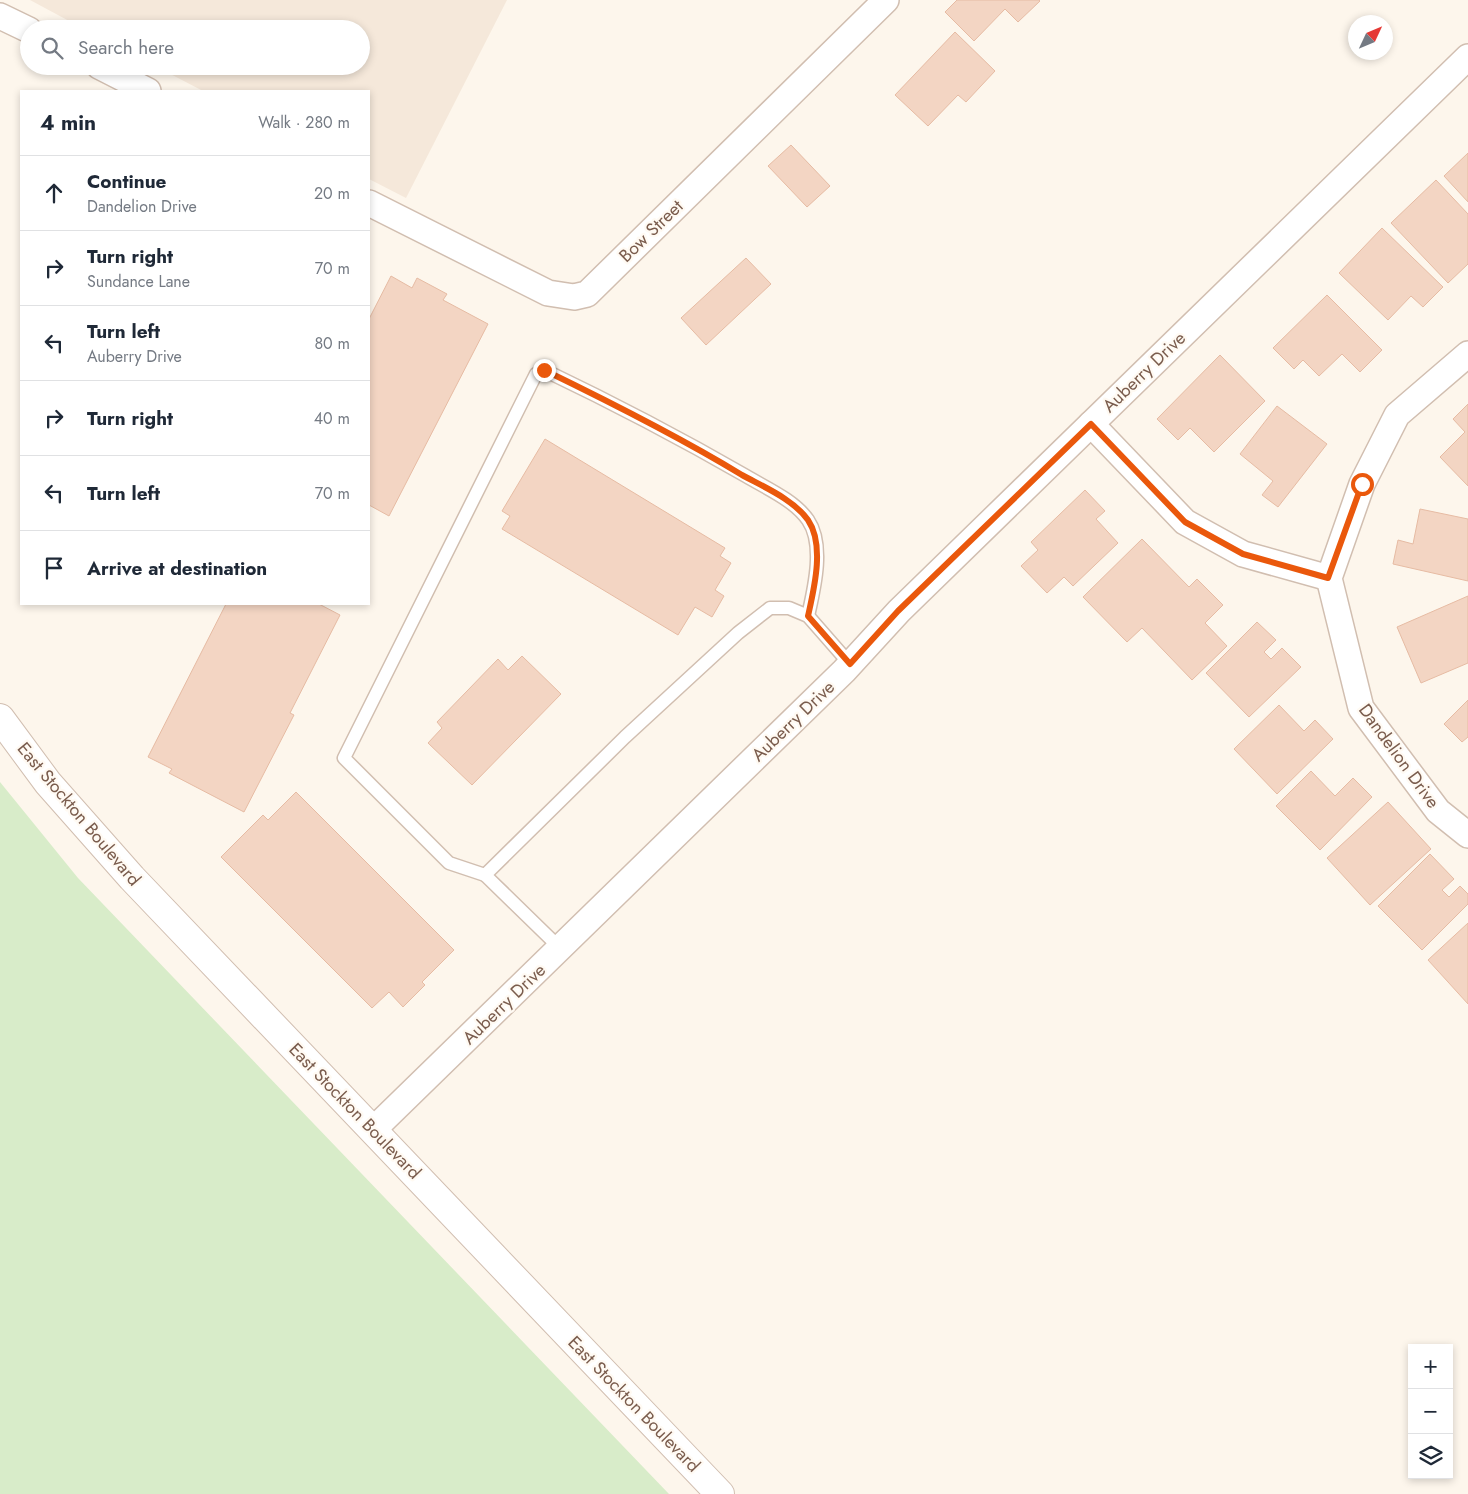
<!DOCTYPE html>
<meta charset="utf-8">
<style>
:root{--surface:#fff;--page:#f2f2f3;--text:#1f2937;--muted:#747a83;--line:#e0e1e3}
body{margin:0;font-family:Jost,sans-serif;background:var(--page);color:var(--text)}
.controls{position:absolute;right:15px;bottom:15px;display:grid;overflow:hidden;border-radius:0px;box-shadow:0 2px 8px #0003}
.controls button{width:45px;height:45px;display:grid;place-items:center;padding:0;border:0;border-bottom:1px solid var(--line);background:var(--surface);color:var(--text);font:25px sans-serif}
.compass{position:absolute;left:1348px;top:15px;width:45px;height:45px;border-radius:50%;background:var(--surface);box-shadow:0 2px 8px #0003;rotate:46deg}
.stop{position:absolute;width:15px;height:15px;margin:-11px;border:4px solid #ea580c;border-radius:50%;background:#fff}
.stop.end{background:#ea580c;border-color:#fff;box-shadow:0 1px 5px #0008}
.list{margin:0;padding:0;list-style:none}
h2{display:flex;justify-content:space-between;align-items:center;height:65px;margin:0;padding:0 20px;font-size:21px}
h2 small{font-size:16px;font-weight:400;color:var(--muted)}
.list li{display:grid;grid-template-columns:32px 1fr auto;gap:15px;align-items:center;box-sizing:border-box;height:75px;padding:0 20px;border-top:1px solid var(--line)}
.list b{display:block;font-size:19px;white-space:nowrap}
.list p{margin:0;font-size:16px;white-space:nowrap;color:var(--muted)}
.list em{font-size:16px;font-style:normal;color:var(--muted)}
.icon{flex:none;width:28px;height:28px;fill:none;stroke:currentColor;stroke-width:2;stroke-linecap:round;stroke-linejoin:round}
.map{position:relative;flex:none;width:1468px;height:1494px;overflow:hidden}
.search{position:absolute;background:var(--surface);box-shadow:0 2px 8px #0003;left:20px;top:20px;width:350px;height:55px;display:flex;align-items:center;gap:12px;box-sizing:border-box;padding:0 18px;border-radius:28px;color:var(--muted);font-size:19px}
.panel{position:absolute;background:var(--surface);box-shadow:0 2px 8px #0003;left:20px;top:90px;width:350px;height:515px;border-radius:0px}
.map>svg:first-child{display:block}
.residential{fill:#f5e8da}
.green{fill:#d8ecc9}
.building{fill:#f3d5c3;stroke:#e6bba3}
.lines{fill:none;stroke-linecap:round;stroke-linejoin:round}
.service-casing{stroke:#d1beb0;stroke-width:15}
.minor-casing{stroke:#d1beb0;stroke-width:28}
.tertiary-casing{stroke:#d1beb0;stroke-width:30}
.service{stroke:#fff;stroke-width:12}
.minor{stroke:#fff;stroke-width:25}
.tertiary{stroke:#fff;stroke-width:28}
.route{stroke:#ea580c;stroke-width:6}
.labels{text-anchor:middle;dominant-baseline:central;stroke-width:4.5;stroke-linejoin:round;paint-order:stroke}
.street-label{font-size:18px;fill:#7a5c4d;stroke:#fffaf3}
</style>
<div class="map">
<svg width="1468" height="1494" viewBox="0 0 1468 1494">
<rect width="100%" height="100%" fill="#fdf6ec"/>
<!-- residential -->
<polygon class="residential" points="30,0 507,0 406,198 369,179 369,91 203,91 155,66 361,66 361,29 84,29"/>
<!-- green -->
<polygon class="green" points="0,782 78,878 669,1494 0,1494"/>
<!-- building -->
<g class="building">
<polygon points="957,0 1039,0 1040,1 1018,22 1005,9 974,41 945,12"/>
<polygon points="955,32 995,71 966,102 958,95 928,126 895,95"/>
<polygon points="791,145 830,186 807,207 768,166"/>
<polygon points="1468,153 1468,202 1444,176"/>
<polygon points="1436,180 1468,214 1468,264 1448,283 1391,223"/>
<polygon points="1382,228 1443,287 1423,307 1411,296 1388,320 1339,273"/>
<polygon points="746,258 771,284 706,345 681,318"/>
<polygon points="391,276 412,288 417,278 447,294 443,300 488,324 389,516 369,505 369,319"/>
<polygon points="1327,295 1382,350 1360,372 1342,354 1319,376 1303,360 1294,369 1273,348"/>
<polygon points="1220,355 1265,401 1214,452 1190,428 1178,440 1157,419"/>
<polygon points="1468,404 1468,486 1440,457 1465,432 1453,419"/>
<polygon points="1277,406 1327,444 1278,507 1262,495 1273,481 1240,454"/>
<polygon points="545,439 725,548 720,556 731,563 715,590 724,596 712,617 695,607 678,635 502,529 510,516 502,511"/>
<polygon points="1085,490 1105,511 1096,519 1118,543 1073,586 1064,577 1047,593 1021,566 1038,550 1031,542"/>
<polygon points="1420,509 1468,519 1468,581 1393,564 1398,540 1413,544"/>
<polygon points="1142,539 1189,587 1197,579 1223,605 1205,623 1227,646 1192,680 1142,628 1127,642 1083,597"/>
<polygon points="1468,596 1468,663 1421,683 1397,627"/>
<polygon points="226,604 319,604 340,615 290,713 294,715 244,812 169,773 172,769 148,757"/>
<polygon points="1257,622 1276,640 1264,652 1271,659 1282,648 1301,667 1249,717 1206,673"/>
<polygon points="522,656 561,694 472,785 428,743 442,728 437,722 498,659 508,670"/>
<polygon points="1468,700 1468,737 1462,742 1444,724"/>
<polygon points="1279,705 1304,731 1315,720 1333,739 1277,794 1234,749"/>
<polygon points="1311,771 1335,796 1353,778 1372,797 1320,850 1276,806"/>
<polygon points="296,792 454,950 422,982 425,985 403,1007 389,992 372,1008 221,857 263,815 268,820"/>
<polygon points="1388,802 1431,849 1370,905 1327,858"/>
<polygon points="1430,854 1454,879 1442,890 1449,897 1460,886 1468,894 1468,904 1422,950 1378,906"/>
<polygon points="1468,923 1468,1004 1428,960"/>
</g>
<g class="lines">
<!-- service casing -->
<g class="service-casing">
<g id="service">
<path d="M485 875 449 863 344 758 536 374 544 370C613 403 680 438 746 476 766 488 794 500 808 520 825 545 814 589 808 616"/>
<polyline points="561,949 485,875 625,737 738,633 770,608 789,608 808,616 850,664"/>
</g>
</g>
<!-- minor casing -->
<g class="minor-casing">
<g id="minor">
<polyline points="0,16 29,30"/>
<polyline points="99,66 148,91"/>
<polyline points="369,203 548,293 574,297 587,294 886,0"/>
<polyline points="1468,354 1397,415 1362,484 1329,578 1361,708 1438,811 1468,835"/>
<polyline points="1091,424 1185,522 1243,554 1329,578"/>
<polyline points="373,1130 844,671 899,611 1468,57"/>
</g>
</g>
<!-- tertiary casing -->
<g class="tertiary-casing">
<polyline id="tertiary" points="0,718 48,783 132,878 720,1494"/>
</g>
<!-- service -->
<use href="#service" class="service"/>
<!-- minor -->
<use href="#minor" class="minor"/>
<!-- tertiary -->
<use href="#tertiary" class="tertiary"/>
</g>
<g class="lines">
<!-- route -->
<path class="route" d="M544 370C612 403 678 436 742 475 764 487 793 499 808 520 825 545 814 589 808 616L850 664 898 611 1091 424 1185 522 1243 554 1328 578 1362 484"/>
</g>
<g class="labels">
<!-- street labels -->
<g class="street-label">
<text transform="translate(651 231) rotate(-44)">Bow Street</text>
<text transform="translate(1144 372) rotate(-44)">Auberry Drive</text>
<text transform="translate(793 721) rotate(-44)">Auberry Drive</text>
<text transform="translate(1399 756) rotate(54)">Dandelion Drive</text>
<text transform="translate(79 814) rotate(50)">East Stockton Boulevard</text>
<text transform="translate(504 1004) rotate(-44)">Auberry Drive</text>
<text transform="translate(355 1111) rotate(46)">East Stockton Boulevard</text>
<text transform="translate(634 1404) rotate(46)">East Stockton Boulevard</text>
</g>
</g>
</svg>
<div class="controls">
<button>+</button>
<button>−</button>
<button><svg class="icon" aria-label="layers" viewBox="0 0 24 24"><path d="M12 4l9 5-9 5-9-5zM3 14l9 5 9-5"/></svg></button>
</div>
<svg class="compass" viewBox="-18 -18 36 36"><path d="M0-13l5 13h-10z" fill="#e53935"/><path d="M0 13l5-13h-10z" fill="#747a83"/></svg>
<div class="stop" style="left:1362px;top:484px"></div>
<div class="stop end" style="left:544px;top:370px"></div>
<div class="search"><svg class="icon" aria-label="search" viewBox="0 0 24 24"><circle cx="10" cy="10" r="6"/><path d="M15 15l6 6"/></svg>Search here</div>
<section class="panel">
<h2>4 min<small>Walk · 280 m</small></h2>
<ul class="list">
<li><svg class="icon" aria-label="ahead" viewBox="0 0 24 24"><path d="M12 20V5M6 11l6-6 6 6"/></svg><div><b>Continue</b><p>Dandelion Drive</p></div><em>20 m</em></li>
<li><svg class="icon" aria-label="right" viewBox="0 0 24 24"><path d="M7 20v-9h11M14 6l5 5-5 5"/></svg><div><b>Turn right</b><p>Sundance Lane</p></div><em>70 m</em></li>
<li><svg class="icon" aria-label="left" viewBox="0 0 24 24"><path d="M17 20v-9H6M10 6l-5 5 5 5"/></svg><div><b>Turn left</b><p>Auberry Drive</p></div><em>80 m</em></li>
<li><svg class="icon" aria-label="right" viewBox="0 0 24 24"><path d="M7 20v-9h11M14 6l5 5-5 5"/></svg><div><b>Turn right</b></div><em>40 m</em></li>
<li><svg class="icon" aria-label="left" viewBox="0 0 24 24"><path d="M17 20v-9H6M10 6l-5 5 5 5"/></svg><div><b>Turn left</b></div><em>70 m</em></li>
<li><svg class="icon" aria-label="arrive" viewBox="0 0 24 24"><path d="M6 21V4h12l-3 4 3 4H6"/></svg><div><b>Arrive at destination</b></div></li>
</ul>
</section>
</div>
